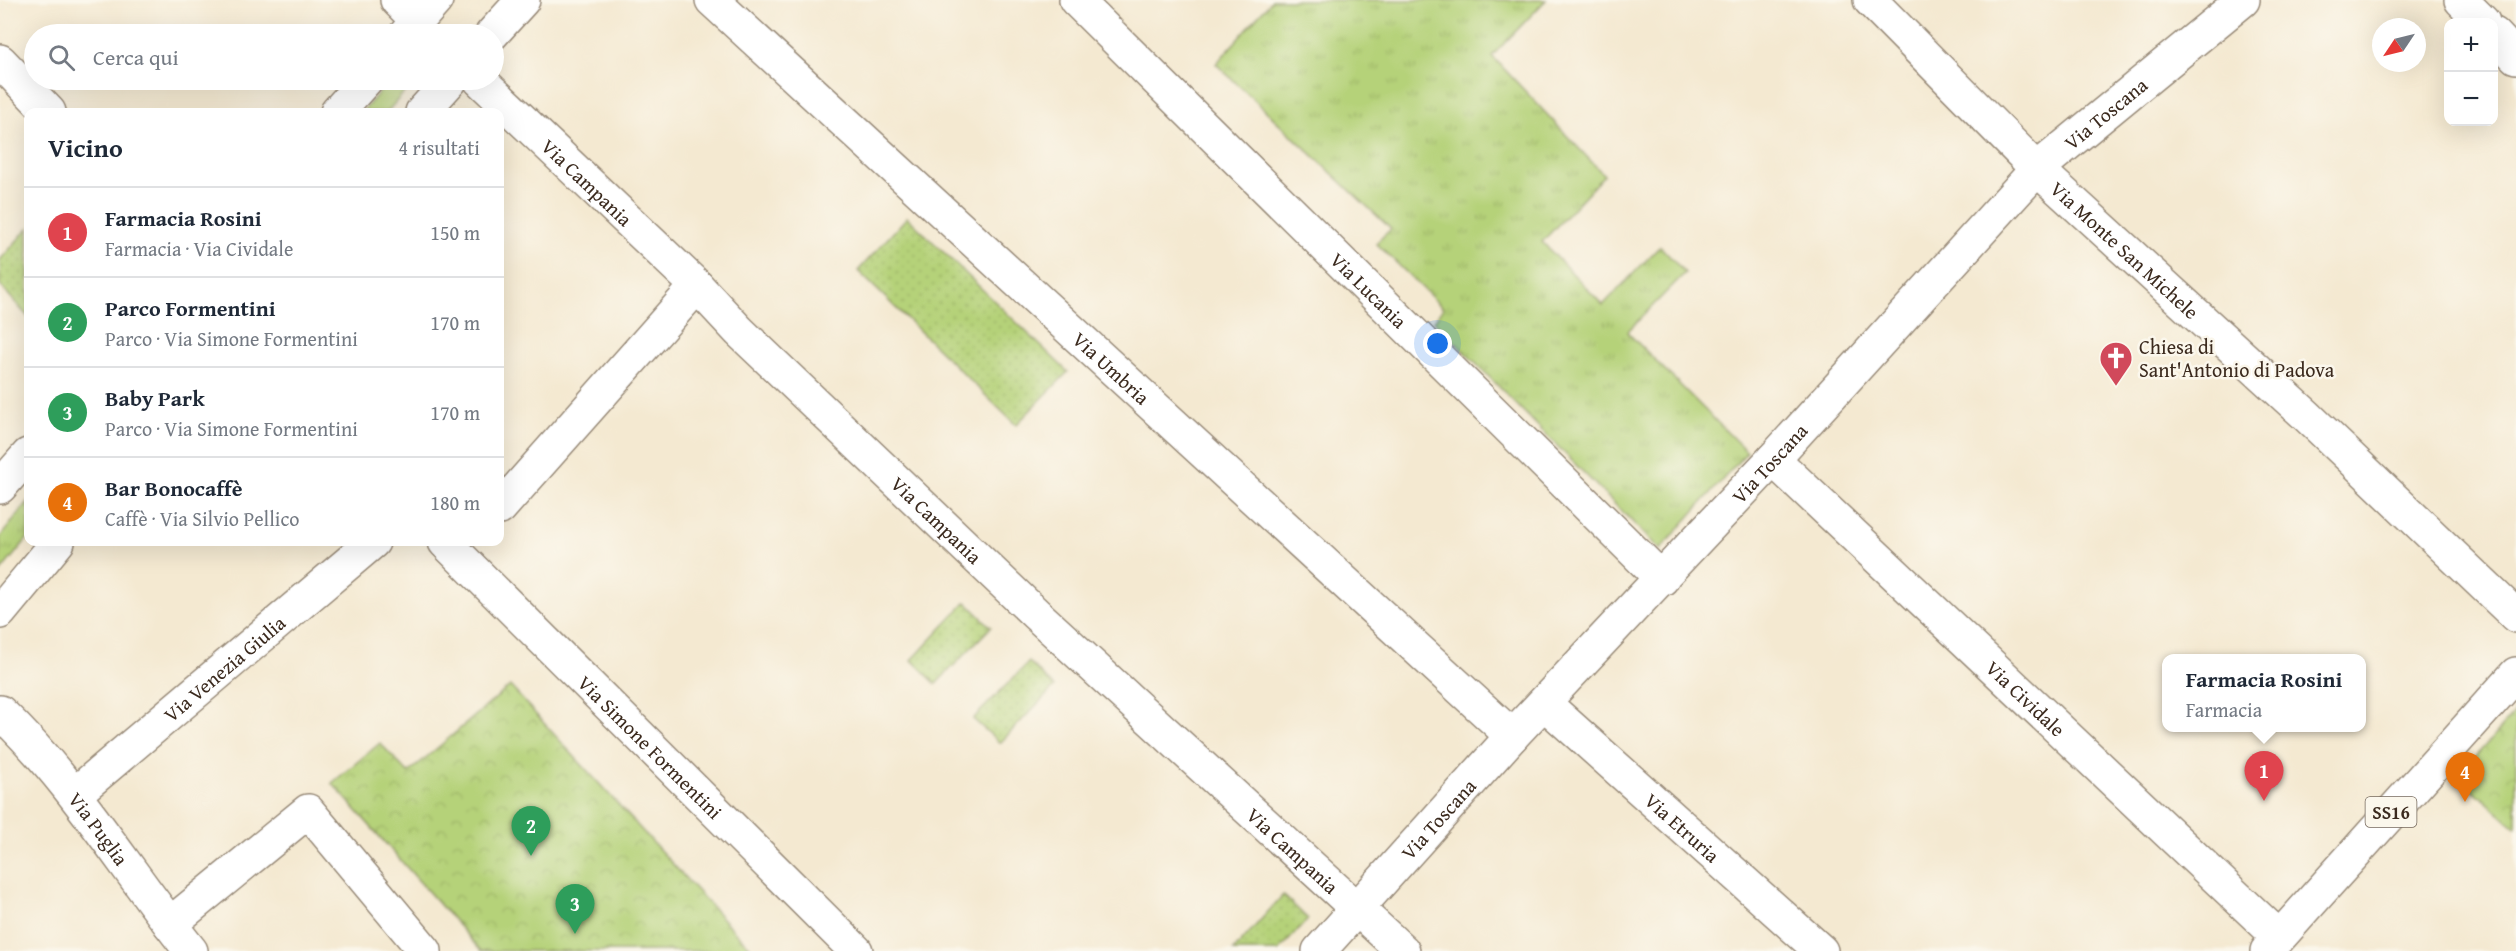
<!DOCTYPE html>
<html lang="it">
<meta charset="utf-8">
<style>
:root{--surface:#fff;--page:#f2f2f3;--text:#1f2937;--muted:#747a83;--line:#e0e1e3;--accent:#d1495b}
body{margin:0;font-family:"Gentium Book Plus",serif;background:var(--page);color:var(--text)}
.controls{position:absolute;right:18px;top:18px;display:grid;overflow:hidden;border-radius:12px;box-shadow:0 6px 24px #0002}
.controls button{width:54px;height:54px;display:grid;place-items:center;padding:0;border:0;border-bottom:2px solid var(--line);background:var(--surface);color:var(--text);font:30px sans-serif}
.compass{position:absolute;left:2372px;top:18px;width:54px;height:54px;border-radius:50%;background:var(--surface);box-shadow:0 6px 24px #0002;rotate:235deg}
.you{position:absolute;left:1438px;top:344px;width:21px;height:21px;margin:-15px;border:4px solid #fff;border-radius:50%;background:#1a73e8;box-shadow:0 0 0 9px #1a73e833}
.badge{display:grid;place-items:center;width:39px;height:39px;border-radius:50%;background:var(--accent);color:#fff;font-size:20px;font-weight:700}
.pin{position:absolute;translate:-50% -50px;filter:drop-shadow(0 2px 3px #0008)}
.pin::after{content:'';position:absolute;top:32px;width:21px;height:18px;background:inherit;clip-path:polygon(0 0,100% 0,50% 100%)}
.popup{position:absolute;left:2162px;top:654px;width:204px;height:78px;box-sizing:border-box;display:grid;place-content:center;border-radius:12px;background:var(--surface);filter:drop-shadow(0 2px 4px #0005);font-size:20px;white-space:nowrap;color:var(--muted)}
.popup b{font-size:22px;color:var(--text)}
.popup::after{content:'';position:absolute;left:50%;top:100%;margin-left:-12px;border:12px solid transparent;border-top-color:var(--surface)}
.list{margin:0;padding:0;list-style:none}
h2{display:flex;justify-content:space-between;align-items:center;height:78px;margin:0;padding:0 24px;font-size:26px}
h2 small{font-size:20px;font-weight:400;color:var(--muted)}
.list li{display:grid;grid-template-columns:39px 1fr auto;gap:18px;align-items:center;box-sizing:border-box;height:90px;padding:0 24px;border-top:2px solid var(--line)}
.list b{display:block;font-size:22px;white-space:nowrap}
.list p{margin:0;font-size:20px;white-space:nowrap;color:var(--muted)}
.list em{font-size:20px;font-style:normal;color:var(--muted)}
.icon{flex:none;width:33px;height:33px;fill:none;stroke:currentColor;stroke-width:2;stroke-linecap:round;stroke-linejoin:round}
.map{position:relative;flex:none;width:2516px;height:951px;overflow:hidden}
.search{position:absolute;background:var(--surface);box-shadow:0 6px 24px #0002;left:24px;top:24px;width:480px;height:66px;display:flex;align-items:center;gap:15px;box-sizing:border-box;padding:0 21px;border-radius:33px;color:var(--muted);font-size:22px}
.panel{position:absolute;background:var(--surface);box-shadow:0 6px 24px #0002;left:24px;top:108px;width:480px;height:438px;border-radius:12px}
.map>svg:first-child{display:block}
.grass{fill:url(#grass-tufts);stroke:#787e4c;stroke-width:1.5}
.park{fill:url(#park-crowns);stroke:#787e4c;stroke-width:1.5}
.garden{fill:url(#garden-dots);stroke:#787e4c;stroke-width:1.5}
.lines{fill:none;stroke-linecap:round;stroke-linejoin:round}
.minor-casing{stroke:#988a78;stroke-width:36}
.major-casing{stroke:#988a78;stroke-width:36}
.minor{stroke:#fff;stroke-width:33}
.major{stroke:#fff;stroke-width:33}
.labels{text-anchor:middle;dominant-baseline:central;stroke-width:5;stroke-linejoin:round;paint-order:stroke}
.shield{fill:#fbf7ec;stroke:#75685c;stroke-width:1.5}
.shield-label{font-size:18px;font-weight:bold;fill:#3b2a1e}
.street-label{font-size:20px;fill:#3b2a1e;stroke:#fbf7ec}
.poi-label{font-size:20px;fill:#3b2a1e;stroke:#fbf7ec;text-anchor:start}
</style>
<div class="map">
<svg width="2516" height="951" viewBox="0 0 2516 951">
<defs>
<pattern id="grass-tufts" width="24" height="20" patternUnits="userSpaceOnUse" patternTransform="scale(1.5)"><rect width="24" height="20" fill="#b5d279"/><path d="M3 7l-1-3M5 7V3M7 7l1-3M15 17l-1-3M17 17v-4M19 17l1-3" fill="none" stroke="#9db468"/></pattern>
<pattern id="park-crowns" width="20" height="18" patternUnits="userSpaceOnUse" patternTransform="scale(1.5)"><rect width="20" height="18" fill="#b5d279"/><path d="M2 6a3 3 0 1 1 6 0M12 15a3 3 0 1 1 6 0" fill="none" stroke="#9db468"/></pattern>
<pattern id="garden-dots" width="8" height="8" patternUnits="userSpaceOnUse" patternTransform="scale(1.5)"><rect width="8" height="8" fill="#b5d279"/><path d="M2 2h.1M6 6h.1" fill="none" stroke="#9db468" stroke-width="1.8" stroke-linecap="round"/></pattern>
</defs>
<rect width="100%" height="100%" fill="#fbf7ec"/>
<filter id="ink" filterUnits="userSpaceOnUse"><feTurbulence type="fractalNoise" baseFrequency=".0167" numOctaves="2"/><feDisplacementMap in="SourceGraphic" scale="12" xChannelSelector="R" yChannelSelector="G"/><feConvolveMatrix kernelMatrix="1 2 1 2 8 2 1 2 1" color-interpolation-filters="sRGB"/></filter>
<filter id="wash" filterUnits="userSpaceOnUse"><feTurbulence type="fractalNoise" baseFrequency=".008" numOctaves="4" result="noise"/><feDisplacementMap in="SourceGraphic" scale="24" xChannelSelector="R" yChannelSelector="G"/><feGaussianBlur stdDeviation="1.35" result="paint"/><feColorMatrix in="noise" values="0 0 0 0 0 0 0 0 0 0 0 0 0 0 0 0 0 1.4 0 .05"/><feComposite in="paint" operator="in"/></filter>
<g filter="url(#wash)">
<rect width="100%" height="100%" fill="#f4e9d1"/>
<!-- grass -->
<g class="grass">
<polygon points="1272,0 1546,0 1492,56 1604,175 1542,242 1603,305 1660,246 1685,273 1627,332 1747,452 1660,550 1434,321 1443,308 1376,243 1391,229 1216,64"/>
<polygon points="390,80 415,80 387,112 362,112"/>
<polygon points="28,502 28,538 0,572 0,537"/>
</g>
<!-- park -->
<g class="park">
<polygon points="510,686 732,929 754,951 481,951 332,783 380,743 408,773"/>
<polygon points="2516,711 2516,828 2458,776"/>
</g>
<!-- garden -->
<g class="garden">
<polygon points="907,217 1068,372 1016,425 858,271"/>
<polygon points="28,228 28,317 0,285 0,260"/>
<polygon points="966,602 991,627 936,684 912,660"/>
<polygon points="1029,662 1054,687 1000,743 973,719"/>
<polygon points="1283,895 1308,919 1279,951 1233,951"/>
</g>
</g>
<g filter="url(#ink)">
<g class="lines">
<!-- minor casing -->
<g class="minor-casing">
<g id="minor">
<polyline points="397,0 418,21"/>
<path id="s1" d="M712 0 1512 736"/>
<path id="s2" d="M1076 0 1662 579"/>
<path id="s3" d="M1870 0 2037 169 2306 415 2516 616"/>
<polyline points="2461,0 2483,22"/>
<polyline points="406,34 436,0"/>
<polyline points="492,34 523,0"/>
<polyline points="2494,34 2516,57"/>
<polyline points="0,61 49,112"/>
<path id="s4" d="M480 80 697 286 739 331 1036 614 1403 951"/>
<polyline points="337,112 366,80"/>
<polyline points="422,112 451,80"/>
<path id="s5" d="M1773 459 2279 937"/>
<polyline points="0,487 28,455"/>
<polyline points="500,508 697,286"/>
<path id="s6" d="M445 542 856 951"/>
<polyline points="0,612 58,542"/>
<path id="s7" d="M1544 703 1821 951"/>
<path id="s8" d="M0 712C75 783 127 872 191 951"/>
<path id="s9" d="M75 794 373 542"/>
<polyline points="170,924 308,811 425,951"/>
<path id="s10" d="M1319 951 1512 736 1773 459 2037 169 2243 0"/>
</g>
</g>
<!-- major casing -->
<g class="major-casing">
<polyline id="major" points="2267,951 2516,674"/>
</g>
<!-- minor -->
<use href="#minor" class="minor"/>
<!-- major -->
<use href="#major" class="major"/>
</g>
</g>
<!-- icons -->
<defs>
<g id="church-pin" transform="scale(1.725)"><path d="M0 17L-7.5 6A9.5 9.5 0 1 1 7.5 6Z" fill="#d1495b" stroke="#fbf7ec"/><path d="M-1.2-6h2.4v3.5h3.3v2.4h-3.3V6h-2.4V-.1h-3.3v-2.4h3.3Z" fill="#fff"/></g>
</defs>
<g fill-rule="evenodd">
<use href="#church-pin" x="2116" y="358"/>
</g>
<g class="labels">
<!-- shield labels -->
<rect class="shield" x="2365.5" y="797" width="51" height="30" rx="4.5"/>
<g class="shield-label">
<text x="2391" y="812">SS16</text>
</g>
<!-- street labels -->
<g class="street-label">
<text stroke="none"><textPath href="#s10" startOffset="1150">Via Toscana</textPath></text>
<text stroke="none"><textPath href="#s4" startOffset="148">Via Campania</textPath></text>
<text stroke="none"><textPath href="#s3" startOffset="357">Via Monte San Michele</textPath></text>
<text stroke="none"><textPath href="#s2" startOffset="412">Via Lucania</textPath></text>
<text stroke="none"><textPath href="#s1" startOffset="543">Via Umbria</textPath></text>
<text stroke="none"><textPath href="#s10" startOffset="664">Via Toscana</textPath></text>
<text stroke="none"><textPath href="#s4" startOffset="634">Via Campania</textPath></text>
<text stroke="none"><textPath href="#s9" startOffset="195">Via Venezia Giulia</textPath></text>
<text stroke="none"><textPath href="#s5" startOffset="348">Via Cividale</textPath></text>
<text stroke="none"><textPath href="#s6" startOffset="290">Via Simone Formentini</textPath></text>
<text stroke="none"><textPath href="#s10" startOffset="178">Via Toscana</textPath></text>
<text stroke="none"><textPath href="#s7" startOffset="186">Via Etruria</textPath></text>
<text stroke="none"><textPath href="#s8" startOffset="153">Via Puglia</textPath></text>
<text stroke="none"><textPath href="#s4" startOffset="1120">Via Campania</textPath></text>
</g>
<!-- poi labels -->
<g class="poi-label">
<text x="2139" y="346">Chiesa di<tspan x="2139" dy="23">Sant'Antonio di Padova</tspan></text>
</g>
</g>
</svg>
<div class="controls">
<button>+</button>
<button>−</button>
</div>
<svg class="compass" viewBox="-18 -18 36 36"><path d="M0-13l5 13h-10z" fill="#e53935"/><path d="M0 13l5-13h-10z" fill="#747a83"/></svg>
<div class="you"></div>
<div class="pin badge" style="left:2264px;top:801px;background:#e0444e">1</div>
<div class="popup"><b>Farmacia Rosini</b>Farmacia</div>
<div class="pin badge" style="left:531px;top:856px;background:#2e9e5b">2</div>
<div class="pin badge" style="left:575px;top:934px;background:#2e9e5b">3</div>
<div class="pin badge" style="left:2465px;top:802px;background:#e8710a">4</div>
<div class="search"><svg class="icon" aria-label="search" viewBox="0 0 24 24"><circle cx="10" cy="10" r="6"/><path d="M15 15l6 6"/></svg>Cerca qui</div>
<section class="panel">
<h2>Vicino<small>4 risultati</small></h2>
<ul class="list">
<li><span class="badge" style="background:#e0444e">1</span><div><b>Farmacia Rosini</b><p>Farmacia · Via Cividale</p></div><em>150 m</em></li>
<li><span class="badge" style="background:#2e9e5b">2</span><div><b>Parco Formentini</b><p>Parco · Via Simone Formentini</p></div><em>170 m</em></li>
<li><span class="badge" style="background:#2e9e5b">3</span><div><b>Baby Park</b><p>Parco · Via Simone Formentini</p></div><em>170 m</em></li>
<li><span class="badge" style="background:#e8710a">4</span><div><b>Bar Bonocaffè</b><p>Caffè · Via Silvio Pellico</p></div><em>180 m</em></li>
</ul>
</section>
</div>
